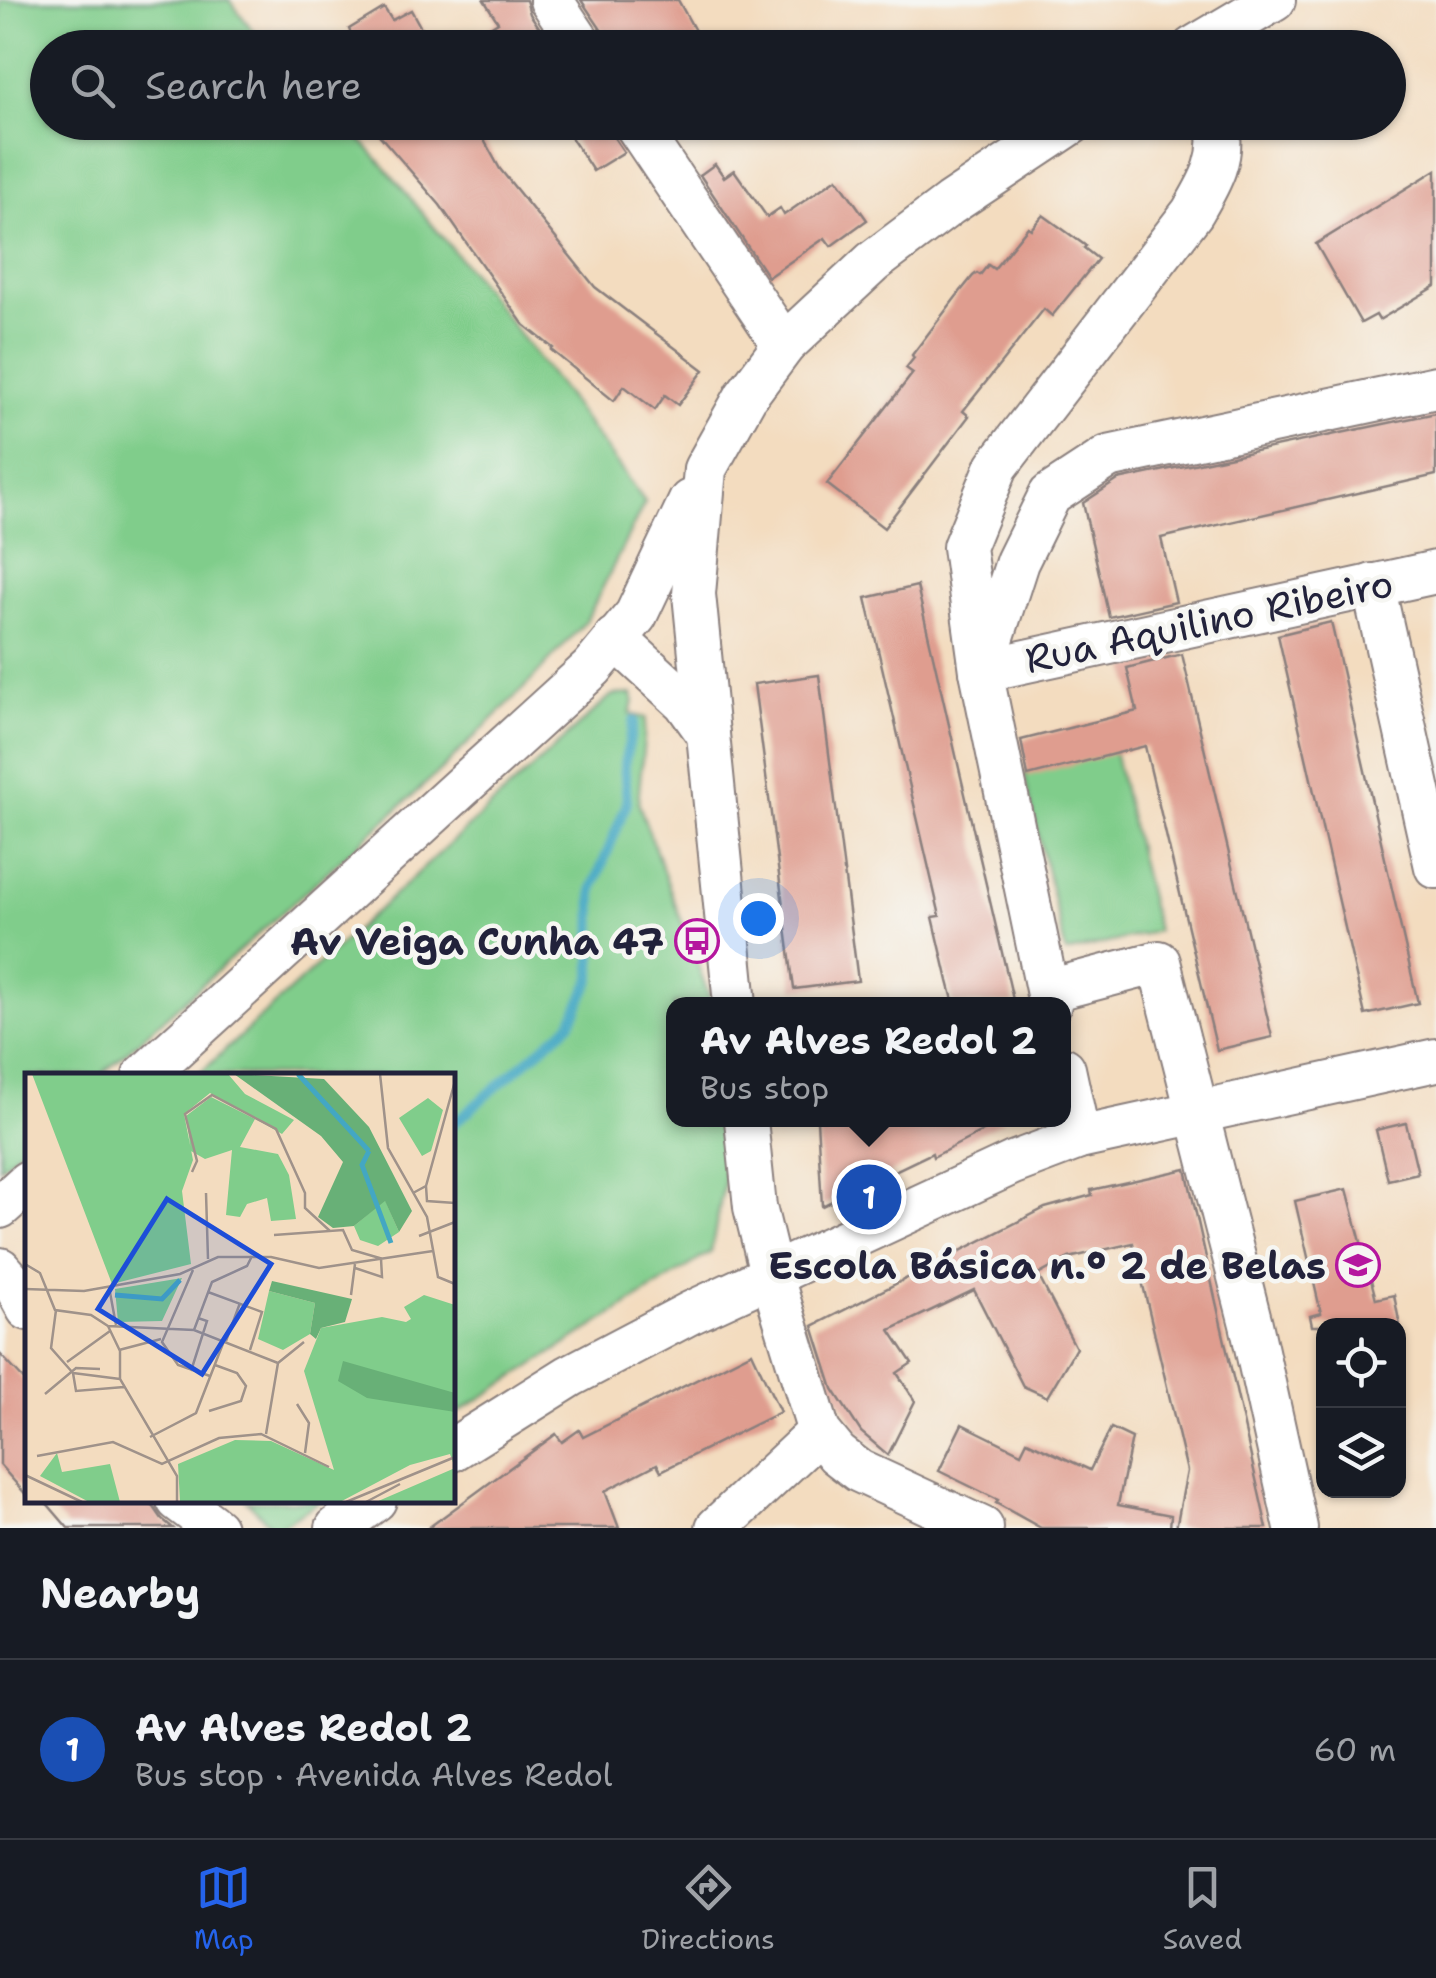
<!DOCTYPE html>
<meta charset="utf-8">
<style>
:root{--surface:#171b24;--page:#242831;--text:#f1f3f6;--muted:#9ea1a6;--line:#363941;--accent:#2563eb}
body{margin:0;font-family:"Shantell Sans",sans-serif;background:var(--page);color:var(--text)}
.controls{position:absolute;right:30px;bottom:30px;display:grid;overflow:hidden;border-radius:20px;box-shadow:0 2px 8px #0004}
.controls button{width:90px;height:90px;display:grid;place-items:center;padding:0;border:0;border-bottom:2px solid var(--line);background:var(--surface);color:var(--text);font:50px sans-serif}
.you{position:absolute;left:758px;top:918px;width:35px;height:35px;margin:-25px;border:8px solid #fff;border-radius:50%;background:#1a73e8;box-shadow:0 0 0 15px #1a73e833}
.badge{display:grid;place-items:center;width:65px;height:65px;border-radius:50%;background:var(--accent);color:#fff;font-size:32px;font-weight:700}
.pin{position:absolute;translate:-50% -50%;border:5px solid #fff;box-shadow:0 2px 10px #0006}
.popup{position:absolute;left:666px;top:997px;width:405px;height:130px;box-sizing:border-box;display:grid;place-content:center;border-radius:20px;background:var(--surface);filter:drop-shadow(0 2px 8px #0005);font-size:32px;white-space:nowrap;color:var(--muted)}
.popup b{font-size:38px;color:var(--text)}
.popup::after{content:'';position:absolute;left:50%;top:100%;margin-left:-20px;border:20px solid transparent;border-top-color:var(--surface)}
.list{margin:0;padding:0;list-style:none}
h2{display:flex;justify-content:space-between;align-items:center;height:130px;margin:0;padding:0 40px;font-size:42px}
h2 small{font-size:32px;font-weight:400;color:var(--muted)}
.list li{display:grid;grid-template-columns:65px 1fr auto;gap:30px;align-items:center;box-sizing:border-box;height:180px;padding:0 40px;border-top:2px solid var(--line)}
.list b{display:block;font-size:38px;white-space:nowrap}
.list p{margin:0;font-size:32px;white-space:nowrap;color:var(--muted)}
.list em{font-size:32px;font-style:normal;color:var(--muted)}
.icon{flex:none;width:55px;height:55px;fill:none;stroke:currentColor;stroke-width:2;stroke-linecap:round;stroke-linejoin:round}
.map{position:relative;flex:none;width:1436px;height:1528px;overflow:hidden}
.search{position:absolute;background:var(--surface);box-shadow:0 2px 8px #0004;left:30px;right:30px;top:30px;height:110px;display:flex;align-items:center;gap:25px;box-sizing:border-box;padding:0 35px;border-radius:55px;color:var(--muted);font-size:38px}
.sheet{height:310px;background:var(--surface)}
nav{display:flex;justify-content:space-around;align-items:center;box-sizing:border-box;height:140px;border-top:2px solid var(--line);background:var(--surface);font-size:28px;color:var(--muted)}
nav a{display:grid;justify-items:center;gap:5px}
nav .on{color:var(--accent)}
.map>svg:first-child{display:block}
.green{fill:#80cd8b;stroke:#517863;stroke-width:2.5}
.lines{fill:none;stroke-linecap:round;stroke-linejoin:round}
.stream{stroke:#43a7c3;stroke-width:10}
.building{fill:#df9d8f}
.minor-casing{stroke:#8a7f7d;stroke-width:46}
.minor{stroke:#fff;stroke-width:42}
.labels{text-anchor:middle;dominant-baseline:central;stroke-width:9;stroke-linejoin:round;paint-order:stroke}
.street-label{font-size:38px;fill:#22223b;stroke:#f6f6f2}
.poi-label{font-size:38px;font-weight:bold;fill:#22223b;stroke:#f6f6f2;text-anchor:end}
.inset-river{fill:none;stroke:#43a7c3;stroke-width:5}
.inset-road{fill:none;stroke:#9f928a;stroke-width:2.5}
.view{fill:#1d4ed8;fill-opacity:0.15;stroke:#1d4ed8;stroke-width:5}
.inset-edge{fill:none;stroke:#22223b;stroke-width:5}
</style>
<div class="map">
<svg width="1436" height="1528" viewBox="0 0 1436 1528">
<rect width="100%" height="100%" fill="#f6f6f2"/>
<filter id="ink" filterUnits="userSpaceOnUse"><feTurbulence type="fractalNoise" baseFrequency=".01" numOctaves="2"/><feDisplacementMap in="SourceGraphic" scale="20" xChannelSelector="R" yChannelSelector="G"/><feConvolveMatrix kernelMatrix="1 2 1 2 8 2 1 2 1" color-interpolation-filters="sRGB"/></filter>
<filter id="wash" filterUnits="userSpaceOnUse"><feTurbulence type="fractalNoise" baseFrequency=".0048" numOctaves="4" result="noise"/><feDisplacementMap in="SourceGraphic" scale="40" xChannelSelector="R" yChannelSelector="G"/><feGaussianBlur stdDeviation="2.25" result="paint"/><feColorMatrix in="noise" values="0 0 0 0 0 0 0 0 0 0 0 0 0 0 0 0 0 1.4 0 .05"/><feComposite in="paint" operator="in"/></filter>
<g filter="url(#wash)">
<rect width="100%" height="100%" fill="#f3dcbf"/>
<!-- green -->
<g class="green">
<path d="M0 0H229L266 47 48 48V122L344 123C380 158 411 200 444 239 514 325 580 413 645 502L586 621 530 682 442 769 101 1075 28 1076 27 1143 0 1168Z"/>
<polygon points="632,694 634,702 630,714 646,718 638,802 712,1004 674,1004 674,1120 724,1120 724,1183 711,1252 453,1416 452,1076 198,1075 601,705 612,695"/>
<polygon points="1114,752 1157,931 1066,953 1024,774"/>
<polygon points="247,1501 320,1501 277,1528 273,1528"/>
</g>
<g class="lines">
<!-- stream -->
<polyline class="stream" points="452,1125 570,1024 592,978 593,888 627,803 624,764 634,721"/>
</g>
<g id="blocks">
<!-- building -->
<g class="building">
<polygon points="484,0 526,0 530,14 553,48 505,48 490,27 498,22"/>
<polygon points="581,0 678,0 699,38 683,48 608,48 604,34"/>
<polygon points="384,8 392,20 411,10 432,48 343,48 354,41 349,29"/>
<polygon points="368,122 474,122 500,169 595,287 704,370 678,405 665,395 655,410 624,386 614,401 551,350 553,348 523,324 440,205"/>
<polygon points="561,122 609,122 613,136 624,152 593,171"/>
<polygon points="715,164 724,177 734,170 767,217 780,208 784,215 837,178 867,220 831,246 825,238 768,277 700,175"/>
<polygon points="1436,170 1436,286 1379,320 1376,315 1361,323 1316,244"/>
<polygon points="1043,215 1086,246 1084,248 1098,259 1052,316 1044,309 963,411 969,416 884,528 827,484 913,373 906,368 914,358 912,355 956,297 973,276 977,273 980,275 988,265 994,269 1028,227 1031,229"/>
<polygon points="1436,413 1436,475 1161,538 1176,602 1109,617 1083,503 1118,480"/>
<polygon points="917,586 961,777 1014,1004 954,1004 948,981 933,917 940,916 866,598"/>
<polygon points="1331,622 1418,1003 1365,1015 1278,635"/>
<polygon points="1182,654 1272,1037 1217,1050 1145,746 1028,776 1021,740 1137,711 1127,668"/>
<polygon points="819,675 858,981 794,989 754,684"/>
<polygon points="817,1120 1005,1120 933,1157 932,1153 822,1206"/>
<polygon points="1406,1123 1418,1173 1388,1180 1376,1130"/>
<polygon points="1186,1169 1267,1528 1176,1528 1187,1471 1133,1243 1069,1258 1038,1275 1076,1348 1047,1397 1023,1386 974,1290 890,1330 912,1363 897,1373 915,1401 888,1455 861,1432 833,1389 813,1326 1045,1208 1092,1195 1091,1190"/>
<polygon points="1347,1189 1376,1299 1394,1295 1400,1326 1312,1326 1310,1316 1321,1313 1295,1201"/>
<polygon points="752,1352 780,1412 661,1471 657,1464 605,1491 619,1528 428,1528 556,1434 562,1442 579,1430 583,1437"/>
<polygon points="0,1354 28,1384 28,1497 0,1465"/>
<polygon points="962,1424 1021,1453 1027,1441 1090,1470 1111,1428 1132,1438 1118,1505 1171,1515 1170,1528 1041,1528 996,1503 998,1500 939,1471"/>
<polygon points="44,1500 149,1500 162,1519 173,1528 68,1528"/>
</g>
</g>
</g>
<g filter="url(#ink)">
<use href="#blocks" fill-opacity="0" stroke="#8a7f7d" stroke-width="2.5"/>
<g class="lines">
<!-- minor casing -->
<g class="minor-casing">
<g id="minor">
<polyline points="551,0 583,48"/>
<polyline points="1193,48 1274,0"/>
<polyline points="634,122 784,345"/>
<polyline points="1373,585 1436,867"/>
<polyline points="615,638 685,702 708,734"/>
<polyline points="985,661 1017,562 1050,495 1108,457 1436,387"/>
<polyline points="981,671 1436,572"/>
<polyline points="1048,991 1159,962 1251,1324 1296,1528"/>
<polyline points="735,1004 694,594 705,469 746,396 784,345 873,262 950,204 1073,122"/>
<path d="M1050 1004 981 671 964 547 997 466 1192 213C1209 184 1226 157 1217 122"/>
<polyline points="1064,1069 1079,1138"/>
<polyline points="144,1076 592,668 636,615 690,501"/>
<polyline points="746,1120 755,1207 772,1277 819,1432 837,1454 859,1471 982,1528"/>
<polyline points="0,1207 28,1182"/>
<polyline points="0,1269 16,1287 28,1309"/>
<polyline points="452,1450 570,1376 690,1313 1013,1163 1079,1138 1436,1060"/>
<polyline points="178,1500 215,1528"/>
<polyline points="337,1528 375,1500"/>
<polyline points="717,1528 819,1432"/>
</g>
</g>
<!-- minor -->
<use href="#minor" class="minor"/>
</g>
</g>
<!-- icons -->
<defs>
<g id="bus-ring" transform="scale(2.25)"><circle r="9.5" fill="#f6f6f2" stroke="#b5179e" stroke-width="1.5"/><path d="M-5-6H5V4H4V6H2V4H-2V6H-4V4H-5ZM-3.5-4V0h7V-4ZM-3.5 1.2v1.5H-2V1.2ZM2 1.2v1.5H3.5V1.2Z" fill="#b5179e"/></g>
<g id="school-ring" transform="scale(2.25)"><circle r="9.5" fill="#f6f6f2" stroke="#b5179e" stroke-width="1.5"/><path d="M0-5L7-2L0 1L-7-2ZM-4 1L0 2.5L4 1V4Q0 6-4 4Z" fill="#b5179e"/></g>
</defs>
<g fill-rule="evenodd">
<use href="#bus-ring" x="697" y="941"/>
<use href="#school-ring" x="1358" y="1265"/>
</g>
<g class="labels">
<!-- street labels -->
<g class="street-label">
<text transform="translate(1209 621) rotate(-12)">Rua Aquilino Ribeiro</text>
</g>
<!-- poi labels -->
<g class="poi-label">
<text x="664" y="941">Av Veiga Cunha 47</text>
<text x="1326" y="1265">Escola Básica n.º 2 de Belas</text>
</g>
</g>
<!-- overview -->
<g transform="translate(25 1073)">
<rect width="430" height="430" fill="#f3dcbf"/>
<path d="M7 1H203L220 21 269 47 257 61 185 20 159 41 168 87 157 118 166 191 87 211ZM186 24 230 46 215 74 253 81 264 102 271 146 246 148 242 125 222 131 215 144 201 142 207 77 180 86 166 78 161 43ZM403 25 418 37 406 78 397 83 374 45ZM360 127 374 159 353 173 335 167 329 153ZM157 205 137 248 93 249 90 216ZM244 218 290 230 285 261 258 277 233 266ZM399 222 430 232V429H351L430 395 425 381 385 392 315 429H155L153 391 210 367 246 368 309 397 279 298 296 255 357 244 381 249 386 246 379 234ZM32 380 37 399 85 391 95 429H64L15 403Z" fill="#80cd8b"/>
<path d="M209 1 299 6 344 54 387 138 374 159 360 128 329 153 308 155 293 144 318 89 296 63ZM247 208 327 226 320 249 296 255 291 266 285 261 290 230 244 218ZM318 288 430 320V339L342 325 313 308Z" fill="#68b077"/>
<path class="inset-river" d="M273 1 344 78M344 78 337 92 366 170M90 222 137 226 155 207"/>
<path class="inset-road" d="M355 1 363 75 402 144 413 204 430 211M167 99 172 88 160 41 187 22 251 56 280 120V135L305 158M401 113 430 8M181 120 183 186M388 120 401 113 402 128 430 130M249 162 318 157 327 177 358 186M394 163 430 149M0 191 15 200 30 237 66 242 83 253 169 257 253 290M330 195 357 204 356 186M168 197 137 269 153 292 185 303M84 214 91 252M0 216 59 218 155 201 193 184H246L294 195 408 178M183 219 237 239 225 277M326 222 330 191M31 237 26 275 48 300M83 253 95 278V306L152 403V429M169 257 187 209 222 193 227 183M201 268 215 230M94 277 136 266M42 289 85 258M166 298 182 248 173 245M48 300 51 318 99 314M48 300 95 306M20 321 51 295 75 296M272 331 284 350 280 380M184 338 216 328 221 313 212 300 190 292M241 361 253 290 279 269M125 364 171 340 199 268M12 383 88 369 137 391 194 365 236 361 304 394M0 402 57 429M321 429 430 384M341 429 375 411"/>
<path class="view" d="M142 126 246 191 177 301 73 236Z"/>
<rect width="430" height="430" class="inset-edge"/>
</g>
</svg>
<div class="controls">
<button><svg class="icon" aria-label="locate" viewBox="0 0 24 24"><circle cx="12" cy="12" r="6"/><path d="M12 2v4M12 18v4M2 12h4M18 12h4"/></svg></button>
<button><svg class="icon" aria-label="layers" viewBox="0 0 24 24"><path d="M12 4l9 5-9 5-9-5zM3 14l9 5 9-5"/></svg></button>
</div>
<div class="you"></div>
<div class="pin badge" style="left:869px;top:1197px;background:#1a4fb4">1</div>
<div class="popup"><b>Av Alves Redol 2</b>Bus stop</div>
<div class="search"><svg class="icon" aria-label="search" viewBox="0 0 24 24"><circle cx="10" cy="10" r="6"/><path d="M15 15l6 6"/></svg>Search here</div>
</div>
<section class="sheet">
<h2>Nearby<small></small></h2>
<ul class="list">
<li><span class="badge" style="background:#1a4fb4">1</span><div><b>Av Alves Redol 2</b><p>Bus stop · Avenida Alves Redol</p></div><em>60 m</em></li>
</ul>
</section>
<nav>
<a class="on"><svg class="icon" aria-label="map" viewBox="0 0 24 24"><path d="M3 6l6-2 6 2 6-2v14l-6 2-6-2-6 2zM9 4v14M15 6v14"/></svg>Map</a>
<a><svg class="icon" aria-label="directions" viewBox="0 0 24 24"><path d="M12 3l9 9-9 9-9-9zM9 14v-3h6M13 9l2 2-2 2"/></svg>Directions</a>
<a><svg class="icon" aria-label="saved" viewBox="0 0 24 24"><path d="M7 4h10v16l-5-4-5 4z"/></svg>Saved</a>
</nav>
